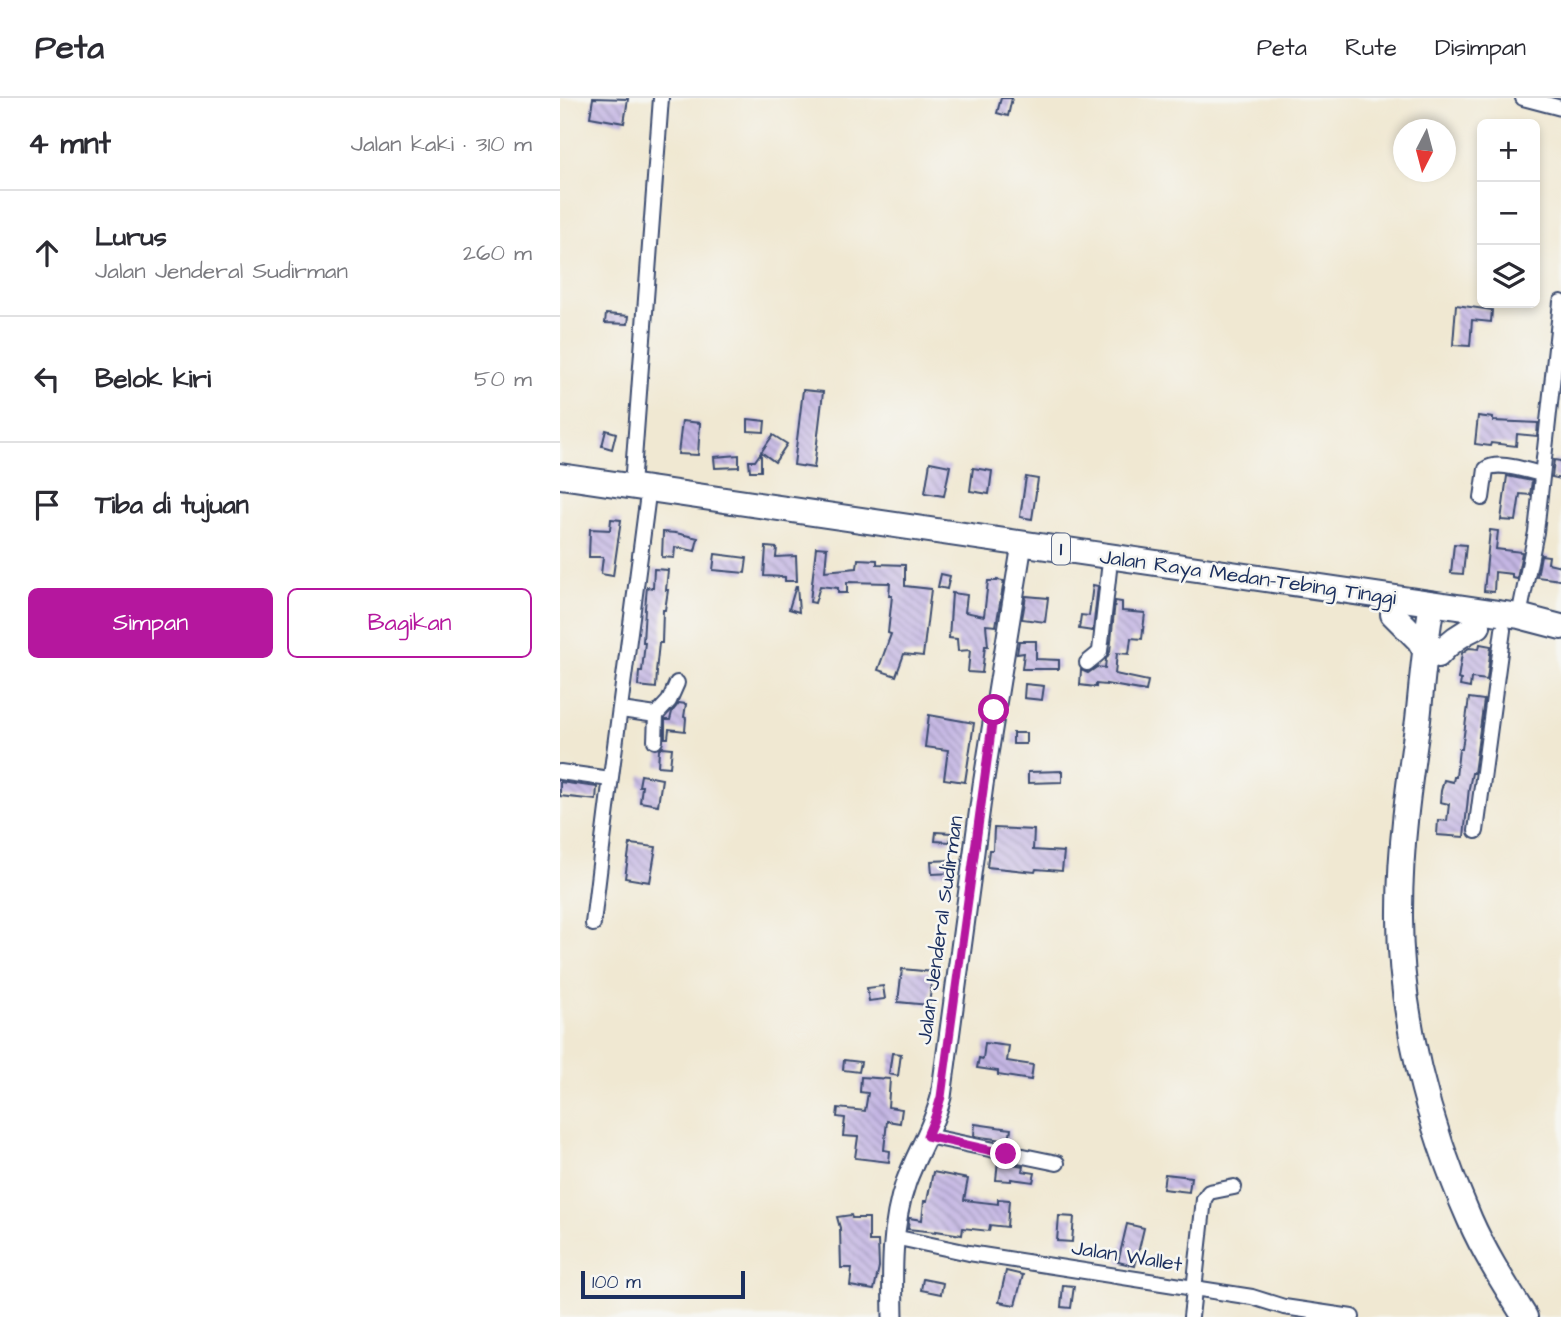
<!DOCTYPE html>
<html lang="id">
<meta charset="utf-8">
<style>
:root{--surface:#fff;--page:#f7f7f7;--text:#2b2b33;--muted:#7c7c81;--line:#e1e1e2;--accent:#b5179e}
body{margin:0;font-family:"Architects Daughter",sans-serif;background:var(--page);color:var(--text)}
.controls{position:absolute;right:21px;top:21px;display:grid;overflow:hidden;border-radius:10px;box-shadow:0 4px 10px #0003}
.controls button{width:63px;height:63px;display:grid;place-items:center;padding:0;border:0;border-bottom:2px solid var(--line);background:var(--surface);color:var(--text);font:35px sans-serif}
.compass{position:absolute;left:833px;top:21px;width:63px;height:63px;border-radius:50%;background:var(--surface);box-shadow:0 4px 10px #0003;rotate:186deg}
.scale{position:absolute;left:21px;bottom:18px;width:164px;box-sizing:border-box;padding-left:7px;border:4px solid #1b2f5e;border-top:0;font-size:19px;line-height:24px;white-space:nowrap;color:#1b2f5e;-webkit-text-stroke:5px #f6f6f2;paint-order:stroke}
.stop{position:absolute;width:21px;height:21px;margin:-16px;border:5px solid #b5179e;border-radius:50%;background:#fff}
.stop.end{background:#b5179e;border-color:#fff;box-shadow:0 2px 7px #0008}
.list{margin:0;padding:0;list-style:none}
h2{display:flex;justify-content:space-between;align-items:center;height:91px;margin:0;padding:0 28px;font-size:30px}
h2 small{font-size:23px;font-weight:400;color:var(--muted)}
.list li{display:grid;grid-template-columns:46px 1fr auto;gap:21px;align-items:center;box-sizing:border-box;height:126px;padding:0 28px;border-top:2px solid var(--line)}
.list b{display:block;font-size:26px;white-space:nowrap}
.list p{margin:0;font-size:23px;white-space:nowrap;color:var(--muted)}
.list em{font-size:23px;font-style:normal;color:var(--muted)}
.actions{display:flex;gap:14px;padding:21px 28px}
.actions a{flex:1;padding:16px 0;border:2px solid var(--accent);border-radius:10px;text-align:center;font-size:24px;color:var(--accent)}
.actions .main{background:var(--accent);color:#fff}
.icon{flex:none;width:38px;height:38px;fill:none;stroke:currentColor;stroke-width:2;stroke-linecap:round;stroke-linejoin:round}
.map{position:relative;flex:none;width:1001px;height:1219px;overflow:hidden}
header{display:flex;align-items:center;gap:42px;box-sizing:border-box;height:98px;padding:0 35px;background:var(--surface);border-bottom:2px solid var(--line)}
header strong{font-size:33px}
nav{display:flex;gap:38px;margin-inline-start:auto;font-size:24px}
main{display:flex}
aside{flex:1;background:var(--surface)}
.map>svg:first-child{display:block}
.building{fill:url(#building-back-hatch)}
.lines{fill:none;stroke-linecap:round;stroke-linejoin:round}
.street-casing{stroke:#3b4b6f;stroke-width:18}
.secondary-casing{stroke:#3b4b6f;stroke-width:23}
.highway-casing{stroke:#3b4b6f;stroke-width:28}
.street{stroke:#fff;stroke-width:14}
.secondary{stroke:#fff;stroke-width:19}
.highway{stroke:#fff;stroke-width:24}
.route{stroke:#b5179e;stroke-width:9}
.labels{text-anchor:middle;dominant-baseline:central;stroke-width:5;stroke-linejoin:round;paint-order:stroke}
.shield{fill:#f6f6f2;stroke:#5d6b8a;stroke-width:2}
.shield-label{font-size:19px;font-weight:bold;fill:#1b2f5e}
.street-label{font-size:21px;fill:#1b2f5e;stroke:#f6f6f2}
</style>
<header>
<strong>Peta</strong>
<nav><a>Peta</a><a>Rute</a><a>Disimpan</a></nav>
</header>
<main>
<aside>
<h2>4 mnt<small>Jalan kaki · 310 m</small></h2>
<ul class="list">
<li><svg class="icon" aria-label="ahead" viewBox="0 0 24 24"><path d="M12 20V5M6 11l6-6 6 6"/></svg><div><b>Lurus</b><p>Jalan Jenderal Sudirman</p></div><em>260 m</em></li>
<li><svg class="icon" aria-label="left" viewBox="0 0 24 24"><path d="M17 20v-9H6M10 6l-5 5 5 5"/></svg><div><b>Belok kiri</b></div><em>50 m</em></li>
<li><svg class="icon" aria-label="arrive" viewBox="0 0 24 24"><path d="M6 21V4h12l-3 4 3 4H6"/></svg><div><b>Tiba di tujuan</b></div></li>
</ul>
<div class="actions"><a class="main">Simpan</a><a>Bagikan</a></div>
</aside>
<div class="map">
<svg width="1001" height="1219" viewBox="0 0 1001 1219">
<defs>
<pattern id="building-back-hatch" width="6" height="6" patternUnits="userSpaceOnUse" patternTransform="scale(1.75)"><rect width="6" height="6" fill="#c4b6e3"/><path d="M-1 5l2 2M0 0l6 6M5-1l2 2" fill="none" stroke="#9e94bb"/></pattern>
</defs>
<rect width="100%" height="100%" fill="#f6f6f2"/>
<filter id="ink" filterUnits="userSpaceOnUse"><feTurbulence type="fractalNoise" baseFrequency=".0143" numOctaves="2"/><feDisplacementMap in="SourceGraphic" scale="14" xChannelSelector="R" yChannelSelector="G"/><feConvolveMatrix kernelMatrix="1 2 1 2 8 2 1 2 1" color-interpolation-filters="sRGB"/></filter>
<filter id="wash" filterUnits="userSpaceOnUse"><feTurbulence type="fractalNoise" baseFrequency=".00686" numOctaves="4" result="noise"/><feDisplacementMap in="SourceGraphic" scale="28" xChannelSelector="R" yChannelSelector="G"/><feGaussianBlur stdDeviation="1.57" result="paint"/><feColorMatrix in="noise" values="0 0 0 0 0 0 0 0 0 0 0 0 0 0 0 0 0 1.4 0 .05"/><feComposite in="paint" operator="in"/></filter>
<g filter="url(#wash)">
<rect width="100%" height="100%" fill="#f0e8d2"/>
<g id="blocks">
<!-- building -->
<g class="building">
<polygon points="33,0 68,1 64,25 30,19"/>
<polygon points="441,0 452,0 448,18 437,15"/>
<polygon points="896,207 932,212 931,224 912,222 910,248 893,247"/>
<polygon points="46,216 69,218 68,226 45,225"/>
<polygon points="243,292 263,294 254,370 234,367"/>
<polygon points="918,318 933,320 933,323 978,325 977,338 957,336 956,348 931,345 930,348 915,346"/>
<polygon points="188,321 205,323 204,334 188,333"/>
<polygon points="122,323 140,325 138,357 118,356"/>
<polygon points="46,332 56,335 52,351 42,348"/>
<polygon points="213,337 227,346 215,364 201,354 201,373 190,373 189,363 195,363"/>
<polygon points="179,357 179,369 155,370 154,359"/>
<polygon points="994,362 1001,363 1001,381 992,379"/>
<polygon points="370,364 390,368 384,398 365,395"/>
<polygon points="413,370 432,373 429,396 410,393"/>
<polygon points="947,378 972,383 970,397 960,396 956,423 941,422"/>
<polygon points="466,379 478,381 472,421 460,419"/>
<polygon points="51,421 61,422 53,478 41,476 43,459 29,459 30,431 50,432"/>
<polygon points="930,432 938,433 936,451 962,454 957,481 952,480 952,476 935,474 934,494 924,493"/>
<polygon points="103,434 116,435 138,440 135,453 115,449 114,460 102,459"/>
<polygon points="894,446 906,447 903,476 891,475"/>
<polygon points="206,449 217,450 216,459 236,458 237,483 225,483 225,479 204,478"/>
<polygon points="256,449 267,450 265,473 297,470 298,461 317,462 317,466 345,467 345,488 371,491 363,558 344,556 336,578 318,572 331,536 328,535 332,498 329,498 330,485 287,484 287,495 278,495 278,490 260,488 255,505 250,504"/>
<polygon points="155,456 187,460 185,475 153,472"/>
<polygon points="981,457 989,458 988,465 1001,468 1001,482 977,479"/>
<polygon points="94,471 108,472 106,492 108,492 105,512 103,512 102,545 99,545 96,574 97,574 96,590 78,588 79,573 82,573 85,544 83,544 85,510 87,489 93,490"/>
<polygon points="381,476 390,478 387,491 378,489"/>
<polygon points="437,482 444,483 436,528 426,527 428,548 425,548 422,575 408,574 410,552 398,553 397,541 389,540 392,495 407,497 405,514 424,518 428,483 437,483"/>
<polygon points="533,487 538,488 533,533 519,531 521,517 529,518"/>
<polygon points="236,488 237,488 239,514 229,511"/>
<polygon points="466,498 488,500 485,524 462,521"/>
<polygon points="555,503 562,504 562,513 585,515 582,541 571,540 569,556 557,555 555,576 588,583 586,593 546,586 546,587 536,586 536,589 520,587 521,572 528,575 537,569 545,570 546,561 550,554"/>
<polygon points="459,543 476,543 476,561 499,562 499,571 462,571 464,555 457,556"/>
<polygon points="920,546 931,548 927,582 911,580 910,590 900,588 901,582 898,581 902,555 909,550 919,551"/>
<polygon points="465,586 484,588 482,602 464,600"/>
<polygon points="909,600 924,602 914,675 912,675 909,690 904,739 877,737 878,722 887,723 889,706 880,704 881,693 884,682 893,684 894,679 896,679 899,651 902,651"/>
<polygon points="119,605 126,606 124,619 126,620 125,633 109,631 108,640 105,640 105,622 110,622 112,614"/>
<polygon points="369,617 414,625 405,684 384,681 388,652 365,649"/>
<rect x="453" y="635" width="13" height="11"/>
<polygon points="102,649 112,650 110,669 98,668 99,652"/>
<polygon points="502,673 502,684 468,685 468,674"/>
<polygon points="81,677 102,681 98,707 80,704 82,688 79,688"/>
<polygon points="0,684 37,689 36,702 0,698"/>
<polygon points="434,730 474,732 473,752 504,754 502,773 476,771 475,774 427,769 429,752 433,752"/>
<polygon points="376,734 391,735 390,744 375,743"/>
<polygon points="70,746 96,749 90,784 65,780"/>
<polygon points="394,762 395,775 372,776 371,763"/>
<polygon points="342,871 373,874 369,907 338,904"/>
<polygon points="323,888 325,901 309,903 307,890"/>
<polygon points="425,945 449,948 447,963 473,967 471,982 438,977 438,973 417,970 419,960 423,961"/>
<polygon points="332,955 341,956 338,978 329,976"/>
<polygon points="284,962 301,964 299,974 283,972"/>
<polygon points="301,979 330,981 328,1009 342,1011 340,1025 327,1023 324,1052 330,1053 329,1064 295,1060 298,1039 283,1038 285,1020 277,1019 278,1010 305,1013 308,995 300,994"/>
<polygon points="415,1026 451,1031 449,1043 414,1038"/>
<polygon points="438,1063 463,1068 462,1073 475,1075 473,1084 451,1081 451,1083 436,1082"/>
<polygon points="373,1074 408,1081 404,1102 438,1106 438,1101 449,1102 447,1129 430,1127 429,1133 403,1130 402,1137 376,1133 376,1134 348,1131 349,1120 362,1122 364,1103 367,1103"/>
<polygon points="605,1076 631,1079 629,1094 603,1091"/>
<polygon points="291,1117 292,1120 309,1120 309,1143 318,1143 319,1169 314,1192 290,1188 292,1170 281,1170 280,1130 277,1119"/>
<polygon points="499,1118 514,1119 512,1144 497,1143"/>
<polygon points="567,1126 584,1130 575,1168 558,1164"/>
<polygon points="446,1173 463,1177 455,1207 439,1204"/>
<polygon points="363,1181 383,1185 381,1196 361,1192"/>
<polygon points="503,1187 514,1188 511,1210 501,1209"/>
</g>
</g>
</g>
<g filter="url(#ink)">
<use href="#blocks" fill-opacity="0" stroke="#3b4b6f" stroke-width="2"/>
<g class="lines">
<!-- street casing -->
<g class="street-casing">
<g id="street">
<polyline points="963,0 1001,10"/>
<polyline points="72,388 101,0"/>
<path d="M922 400 926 371C938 362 967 373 982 376"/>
<polyline points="959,518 976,434 1001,204"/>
<polyline points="527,565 538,556 540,553 549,472"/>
<polyline points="61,612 96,617 109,603 117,585"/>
<polyline points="95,643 96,617"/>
<polyline points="0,674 50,681"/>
<polyline points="916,733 943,532"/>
<path d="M33 826C49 685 69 545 87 404"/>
<polyline points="367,1038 497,1065"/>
<polyline points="334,1139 409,1155 692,1199 724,1209 792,1219"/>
<polyline points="631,1219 644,1101 649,1094 674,1089"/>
</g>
</g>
<!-- secondary casing -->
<g class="secondary-casing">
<path id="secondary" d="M333 1219C332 1174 331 1127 346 1084 357 1054 373 1031 381 999L423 687 462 446"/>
</g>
<!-- highway casing -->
<g class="highway-casing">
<g id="highway">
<polyline points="0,378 959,518 1001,529"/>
<path d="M872 506C865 544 862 583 858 622 849 685 840 748 840 813 839 917 868 1027 910 1122 925 1156 945 1187 965 1219"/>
<polyline points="833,516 859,542 866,554"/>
<path d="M878 557C890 543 902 535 918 528"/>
</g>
</g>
<!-- street -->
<use href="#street" class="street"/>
<!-- secondary -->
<use href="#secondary" class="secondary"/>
<!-- highway -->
<use href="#highway" class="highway"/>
</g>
</g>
<g class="lines" filter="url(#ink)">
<!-- route -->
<polyline class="route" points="434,612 381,999 375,1019 367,1038 446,1056"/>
</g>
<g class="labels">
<!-- shield labels -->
<rect class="shield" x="492" y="435.5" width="18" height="31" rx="5"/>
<g class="shield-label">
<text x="501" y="451">1</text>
</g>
<!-- street labels -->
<g class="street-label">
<text transform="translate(688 479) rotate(8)">Jalan Raya Medan-Tebing Tinggi</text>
<text transform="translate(380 832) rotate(-82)">Jalan Jenderal Sudirman</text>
<text transform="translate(567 1158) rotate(9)">Jalan Wallet</text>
</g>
</g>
</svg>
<div class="controls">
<button>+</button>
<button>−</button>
<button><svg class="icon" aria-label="layers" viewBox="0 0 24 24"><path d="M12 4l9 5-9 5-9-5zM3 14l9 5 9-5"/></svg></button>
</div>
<svg class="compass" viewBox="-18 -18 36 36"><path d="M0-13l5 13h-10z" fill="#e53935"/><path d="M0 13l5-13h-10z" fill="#7c7c81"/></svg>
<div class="scale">100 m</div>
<div class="stop" style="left:434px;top:612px"></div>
<div class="stop end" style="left:446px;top:1056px"></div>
</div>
</main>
